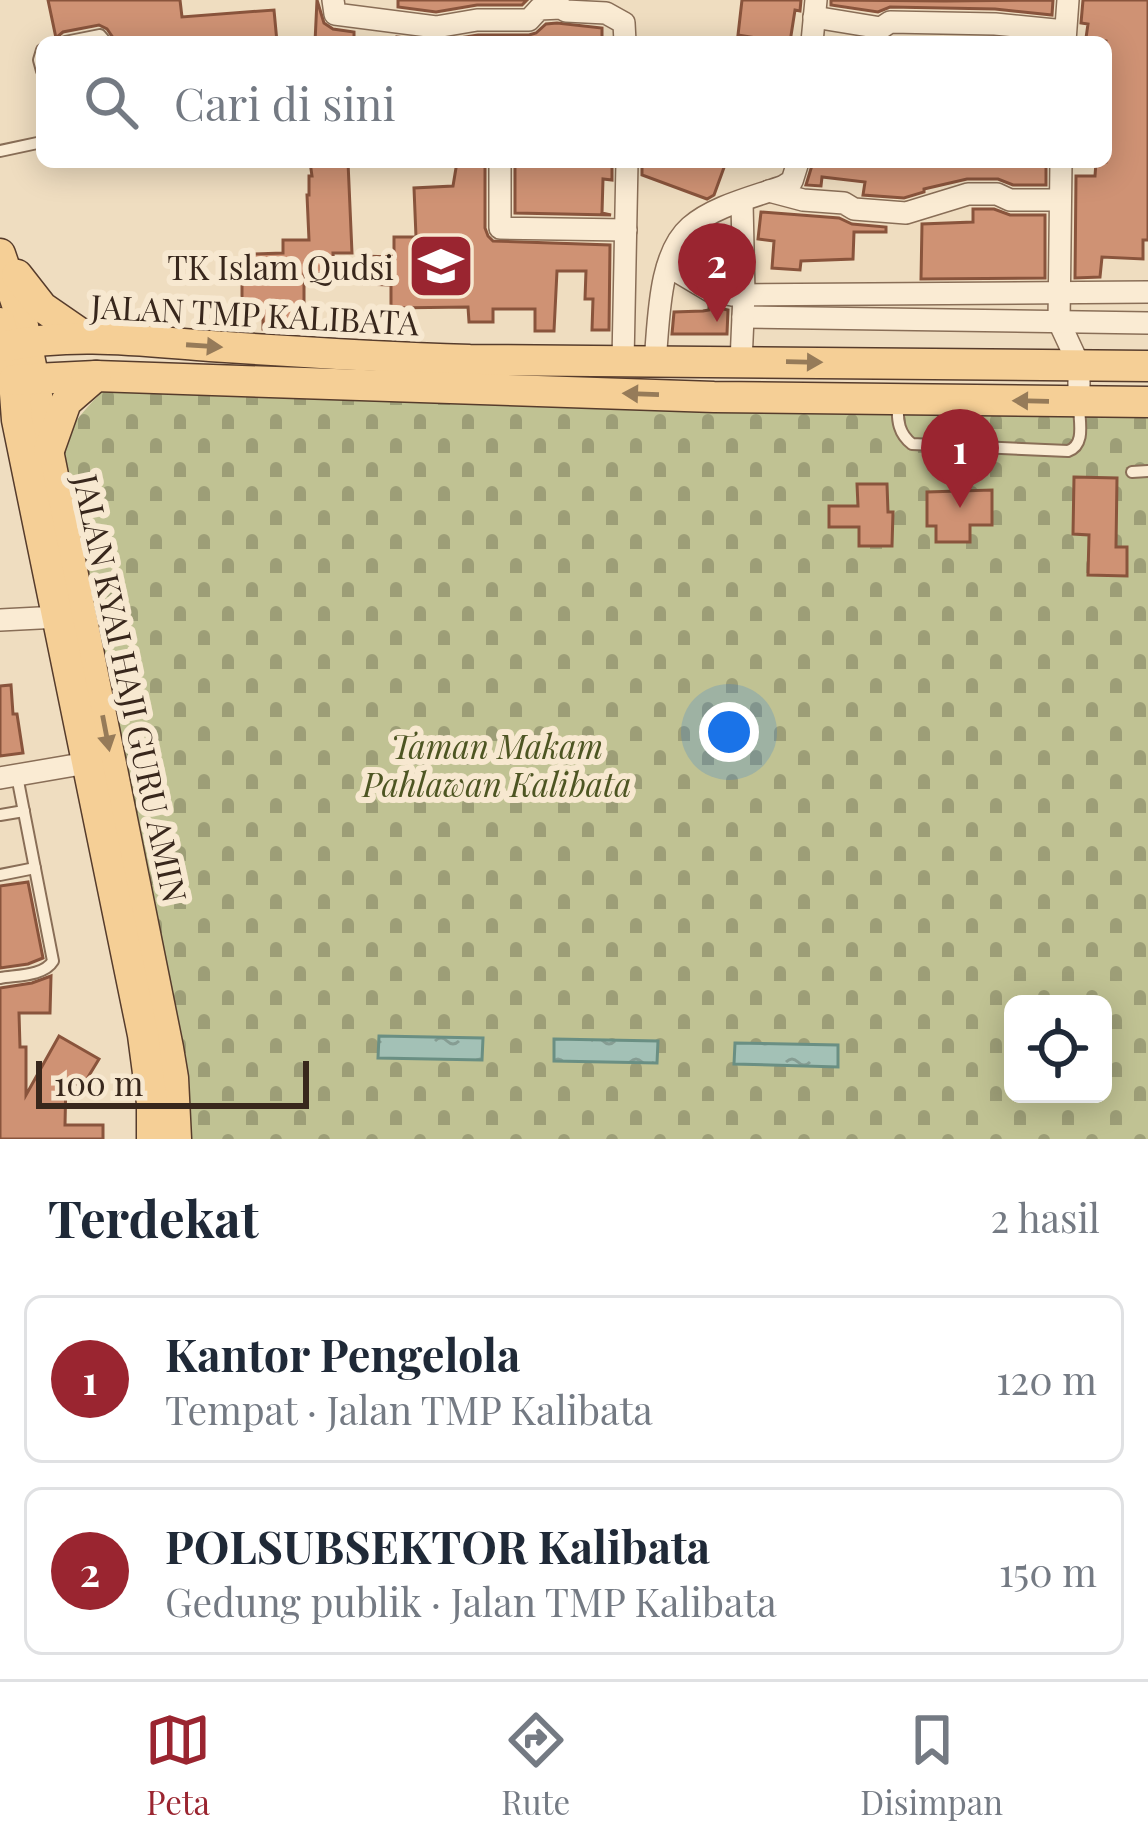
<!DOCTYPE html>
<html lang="id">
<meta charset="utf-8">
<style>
:root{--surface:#fff;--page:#f2f2f3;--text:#1f2937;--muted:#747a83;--line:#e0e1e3;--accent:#9a2530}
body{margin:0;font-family:"Playfair Display",serif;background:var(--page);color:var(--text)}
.controls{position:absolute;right:36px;bottom:36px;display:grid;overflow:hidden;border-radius:18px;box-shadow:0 6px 30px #0003}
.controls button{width:108px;height:108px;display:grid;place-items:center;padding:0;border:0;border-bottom:3px solid var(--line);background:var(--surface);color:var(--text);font:60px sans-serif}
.scale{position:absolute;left:36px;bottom:30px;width:273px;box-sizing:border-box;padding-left:12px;border:6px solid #38271c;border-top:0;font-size:33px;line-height:42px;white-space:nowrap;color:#38271c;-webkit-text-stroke:9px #f7e8d0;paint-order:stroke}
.you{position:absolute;left:729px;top:732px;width:42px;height:42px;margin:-30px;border:9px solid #fff;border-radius:50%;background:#1a73e8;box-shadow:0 0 0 18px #1a73e833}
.badge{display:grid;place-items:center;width:78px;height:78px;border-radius:50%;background:var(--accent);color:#fff;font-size:39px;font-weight:700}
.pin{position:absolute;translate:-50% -99px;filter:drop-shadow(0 3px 6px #0008)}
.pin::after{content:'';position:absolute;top:63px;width:42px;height:36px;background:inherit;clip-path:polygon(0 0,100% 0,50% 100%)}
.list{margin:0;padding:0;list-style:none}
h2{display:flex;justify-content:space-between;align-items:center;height:156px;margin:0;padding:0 48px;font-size:51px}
h2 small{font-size:39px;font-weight:400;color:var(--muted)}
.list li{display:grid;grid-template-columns:78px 1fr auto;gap:36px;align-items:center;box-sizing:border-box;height:168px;margin:0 24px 24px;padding:0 24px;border:3px solid var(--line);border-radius:18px}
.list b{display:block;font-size:45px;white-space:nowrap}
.list p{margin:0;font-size:39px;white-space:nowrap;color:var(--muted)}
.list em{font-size:39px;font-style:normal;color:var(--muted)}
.icon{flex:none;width:66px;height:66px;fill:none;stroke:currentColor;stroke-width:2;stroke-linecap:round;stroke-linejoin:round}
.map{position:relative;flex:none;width:1148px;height:1139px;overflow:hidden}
.search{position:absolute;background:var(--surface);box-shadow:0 6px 30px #0003;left:36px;right:36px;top:36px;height:132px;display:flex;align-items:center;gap:30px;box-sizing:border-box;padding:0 42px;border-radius:18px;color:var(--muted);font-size:45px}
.sheet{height:540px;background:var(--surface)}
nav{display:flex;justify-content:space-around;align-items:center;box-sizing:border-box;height:168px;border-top:3px solid var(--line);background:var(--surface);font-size:33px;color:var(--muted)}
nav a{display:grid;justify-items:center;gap:6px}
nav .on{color:var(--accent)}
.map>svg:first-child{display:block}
.cemetery{fill:url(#cemetery-stones);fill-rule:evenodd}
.water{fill:url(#water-ripples);stroke:#6a8f83;stroke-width:3}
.building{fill:#cf9274;stroke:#89543c;stroke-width:3}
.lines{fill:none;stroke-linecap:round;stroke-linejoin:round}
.service-casing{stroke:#896e57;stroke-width:14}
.minor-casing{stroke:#896e57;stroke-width:24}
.primary-casing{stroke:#563c2c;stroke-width:33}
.service{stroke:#faebd3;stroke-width:10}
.minor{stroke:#faebd3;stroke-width:21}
.primary{stroke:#f5cf96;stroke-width:30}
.oneway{fill:#967b59}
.labels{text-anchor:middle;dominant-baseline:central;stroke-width:12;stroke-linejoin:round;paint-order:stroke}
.poi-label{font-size:33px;fill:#38271c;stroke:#f7e8d0;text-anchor:end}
.street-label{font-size:33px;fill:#38271c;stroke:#f7e8d0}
.park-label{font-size:33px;font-style:italic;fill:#4d5522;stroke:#f7e8d0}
</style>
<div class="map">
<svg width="1148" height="1139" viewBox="0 0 1148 1139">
<defs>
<pattern id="cemetery-stones" width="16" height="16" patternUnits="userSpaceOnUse" patternTransform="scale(3)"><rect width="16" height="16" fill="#c0c293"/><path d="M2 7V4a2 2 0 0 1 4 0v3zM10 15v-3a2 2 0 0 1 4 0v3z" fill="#9d9e77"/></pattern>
<pattern id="water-ripples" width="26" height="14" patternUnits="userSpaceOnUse" patternTransform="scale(3)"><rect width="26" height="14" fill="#a3c1b6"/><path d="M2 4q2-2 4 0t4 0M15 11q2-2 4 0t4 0" fill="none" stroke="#869d93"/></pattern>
</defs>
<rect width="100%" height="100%" fill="#efddc0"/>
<!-- cemetery -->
<path class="cemetery" d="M96 376 1148 402V1139H175L47 454C67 435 80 413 100 394ZM1013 1004H1103V1094H1013Z"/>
<!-- water -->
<g class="water">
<polygon points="379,1036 483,1038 482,1060 378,1058"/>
<polygon points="554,1039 658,1041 657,1063 554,1061"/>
<polygon points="735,1043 838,1045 838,1067 734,1064"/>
</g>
<!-- building -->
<g class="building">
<polygon points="48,0 180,0 182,17 274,10 277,42 116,42 107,29 99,25 63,32 56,38"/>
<polygon points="317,0 324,23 333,29 354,32 354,42 315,42"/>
<polygon points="398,0 527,0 522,5 477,5 436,12 398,7"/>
<polygon points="742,0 801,0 800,11 795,10 790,42 769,42 769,40 738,35"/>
<polygon points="831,0 945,1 1053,0 1052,15 995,9 890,7 878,12 831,5"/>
<polygon points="1083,0 1148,0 1148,240 1143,240 1143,259 1102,257 1100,277 1075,278 1076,176 1095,176 1096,162 1106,162 1108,88 1106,88 1106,41 1086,38 1088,24 1081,23"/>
<polygon points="557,23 602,28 602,42 397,42 397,37 435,42 478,35 529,35 536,33 546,24"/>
<polygon points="310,162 348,162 352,253 333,253 334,273 304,274 304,323 281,323 281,329 263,329 263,305 242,305 242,282 253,282 252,254 283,253 283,240 309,240 307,195 309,195 309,176 312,176"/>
<polygon points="457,162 485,162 485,228 488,236 493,241 610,245 609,330 592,330 593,299 585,299 586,271 557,271 554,331 535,331 535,309 493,309 493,322 469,322 468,307 391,308 391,285 364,284 364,256 394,257 394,237 416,237 414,188 453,186"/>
<polygon points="515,162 612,162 612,180 603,179 602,213 611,215 515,213"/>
<polygon points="642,162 726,162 714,195 707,199 642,175"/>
<polygon points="813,162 1046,162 1046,185 1013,185 998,179 967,179 924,189 924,192 904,198 863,195 865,182 822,177 821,186 806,185"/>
<polygon points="973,209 994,209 1010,215 1045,215 1045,278 921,279 922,224 973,222"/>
<polygon points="761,212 839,218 852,224 886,227 886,232 854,232 853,259 801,261 800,270 772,268 774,241 758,239"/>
<polygon points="709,306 728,310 727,334 672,334 674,312 703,311 709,310"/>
<polygon points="1074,477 1117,478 1116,547 1127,547 1127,576 1088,575 1089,535 1073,534"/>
<polygon points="857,484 887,484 888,512 893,512 892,546 859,546 859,527 829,527 829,506 858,506"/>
<polygon points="992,490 992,525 970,525 970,542 936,542 936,526 927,526 927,492"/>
<polygon points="11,685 13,714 17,714 23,753 0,756 0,686"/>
<polygon points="28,882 43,958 28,964 0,968 0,886"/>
<polygon points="51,976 50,1013 19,1013 20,1047 26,1047 26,1095 59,1036 99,1059 82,1087 66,1078 65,1125 103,1125 103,1139 0,1139 0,988 32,983"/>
</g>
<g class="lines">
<!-- service casing -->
<g class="service-casing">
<g id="service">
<polyline points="65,42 100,35 106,42"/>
<polyline points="42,50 39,60 42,71"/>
<polyline points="0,151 42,142"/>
<path d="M898 405C897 421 899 434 912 444L1068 451C1086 445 1079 421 1079 405"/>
<polyline points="1132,472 1148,471"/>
<polyline points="0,815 24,811"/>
<polyline points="0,875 35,868"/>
<path d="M0 978C17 975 44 976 53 961L17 776"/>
</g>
</g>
<!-- minor casing -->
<g class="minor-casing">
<g id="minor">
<polyline points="333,0 335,14 436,27 477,20 529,20 539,9 561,8 566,11 606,13 624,23 625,42"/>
<polyline points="814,17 881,28 890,22 995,24 1065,31"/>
<polyline points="1065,41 1068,0"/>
<polyline points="812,42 816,0"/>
<polyline points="500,162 500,228 626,230"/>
<polyline points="1061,162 1059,322 1079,365 1079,402"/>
<polyline points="769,191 803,200 844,203 854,209 906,213 968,194 997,194 1010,200 1060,200"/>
<polyline points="668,266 710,291 732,295 1148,292"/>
<polyline points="743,317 1148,323"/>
<polyline points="623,361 627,162"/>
<path d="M655 361C659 322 658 255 690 227 714 206 754 197 784 186L792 181 798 162"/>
<polyline points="741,362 744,294 742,202"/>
<polyline points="0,620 59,617"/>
<polyline points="0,778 87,763"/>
</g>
</g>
<!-- primary casing -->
<g class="primary-casing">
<g id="primary">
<polyline points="0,254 21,316 168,1048 173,1078 176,1139"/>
<polyline points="17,275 42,307 87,338"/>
<polyline points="0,323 14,380 17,420 143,1035 152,1103 152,1139"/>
<path d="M7 346C73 332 142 341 210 346 297 352 383 357 470 360L1148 366"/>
<polyline points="14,380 96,376 714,397 1148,402"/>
<polyline points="49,450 66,402 96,376"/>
</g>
</g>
<!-- service -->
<use href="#service" class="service"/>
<!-- minor -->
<use href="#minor" class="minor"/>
<!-- primary -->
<use href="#primary" class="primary"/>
</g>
<!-- one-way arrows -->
<defs><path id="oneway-solid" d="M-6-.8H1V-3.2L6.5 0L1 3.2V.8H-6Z" transform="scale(3)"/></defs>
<g class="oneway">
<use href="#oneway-solid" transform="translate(204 346) rotate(4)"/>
<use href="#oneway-solid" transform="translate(804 362) rotate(1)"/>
<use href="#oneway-solid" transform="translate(641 394) rotate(-178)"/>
<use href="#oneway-solid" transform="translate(1031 401) rotate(-179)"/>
<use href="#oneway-solid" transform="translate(106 733) rotate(79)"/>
</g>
<!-- icons -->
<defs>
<g id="school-square" transform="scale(3.45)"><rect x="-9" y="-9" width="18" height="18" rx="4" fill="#9a2530" stroke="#f7e8d0"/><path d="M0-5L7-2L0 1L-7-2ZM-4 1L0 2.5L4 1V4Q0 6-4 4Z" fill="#fff"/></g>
</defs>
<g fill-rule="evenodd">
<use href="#school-square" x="441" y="266"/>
</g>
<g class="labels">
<!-- poi labels -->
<g class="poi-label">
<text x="394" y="266">TK Islam Qudsi</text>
</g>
<!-- street labels -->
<g class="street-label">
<text transform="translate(255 313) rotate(3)">JALAN TMP KALIBATA</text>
<text transform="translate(132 688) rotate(78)">JALAN KYAI HAJI GURU AMIN</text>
</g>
<!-- park labels -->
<g class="park-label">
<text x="497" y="745">Taman Makam<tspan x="497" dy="38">Pahlawan Kalibata</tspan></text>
</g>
</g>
</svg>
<div class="controls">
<button><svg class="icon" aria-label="locate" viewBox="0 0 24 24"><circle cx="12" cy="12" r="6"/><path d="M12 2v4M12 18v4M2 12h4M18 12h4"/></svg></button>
</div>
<div class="scale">100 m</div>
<div class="you"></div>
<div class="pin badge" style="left:960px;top:508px">1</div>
<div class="pin badge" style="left:717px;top:322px">2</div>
<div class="search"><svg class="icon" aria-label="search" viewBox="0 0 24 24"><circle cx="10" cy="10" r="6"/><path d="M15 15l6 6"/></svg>Cari di sini</div>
</div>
<section class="sheet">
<h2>Terdekat<small>2 hasil</small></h2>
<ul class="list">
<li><span class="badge">1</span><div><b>Kantor Pengelola</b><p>Tempat · Jalan TMP Kalibata</p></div><em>120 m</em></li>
<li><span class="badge">2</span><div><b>POLSUBSEKTOR Kalibata</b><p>Gedung publik · Jalan TMP Kalibata</p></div><em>150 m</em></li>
</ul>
</section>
<nav>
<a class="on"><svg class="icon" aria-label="map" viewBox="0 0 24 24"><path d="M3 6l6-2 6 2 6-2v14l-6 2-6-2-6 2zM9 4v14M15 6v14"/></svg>Peta</a>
<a><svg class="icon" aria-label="directions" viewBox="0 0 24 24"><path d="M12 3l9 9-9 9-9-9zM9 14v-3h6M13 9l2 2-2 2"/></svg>Rute</a>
<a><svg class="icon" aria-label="saved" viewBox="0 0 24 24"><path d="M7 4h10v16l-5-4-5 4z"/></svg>Disimpan</a>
</nav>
